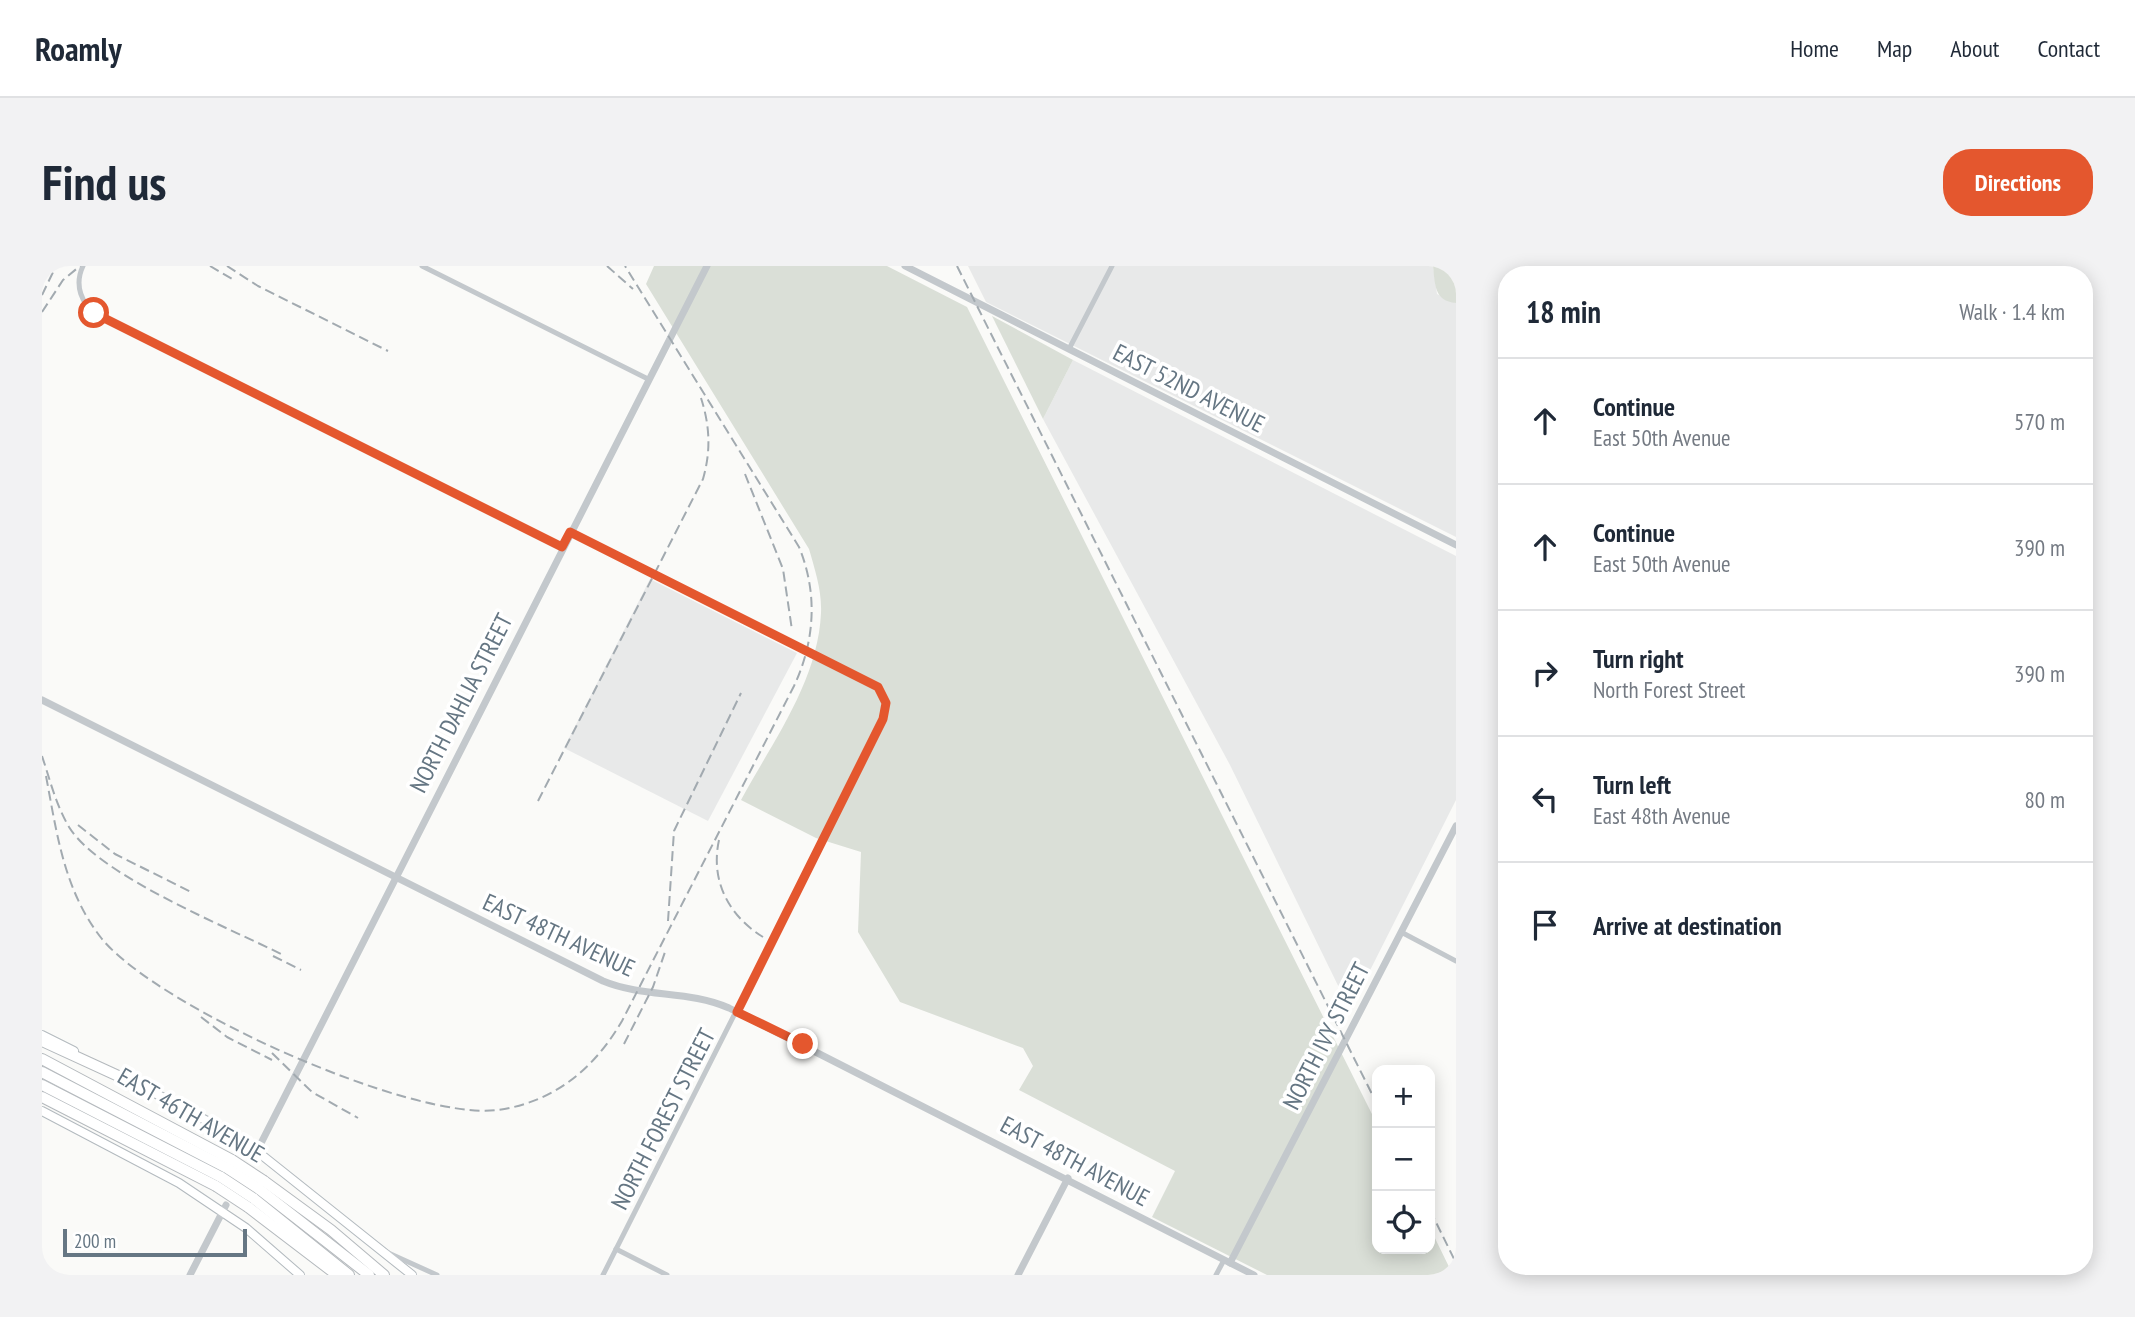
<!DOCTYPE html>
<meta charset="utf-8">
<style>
:root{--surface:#fff;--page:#f2f2f3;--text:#1f2937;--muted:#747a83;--line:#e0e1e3;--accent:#e4572e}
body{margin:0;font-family:"PT Sans Narrow",sans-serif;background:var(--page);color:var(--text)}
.controls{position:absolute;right:21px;bottom:21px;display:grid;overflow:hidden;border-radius:14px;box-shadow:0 4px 18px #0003}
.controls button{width:63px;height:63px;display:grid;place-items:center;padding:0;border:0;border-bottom:2px solid var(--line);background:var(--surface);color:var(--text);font:35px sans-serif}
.scale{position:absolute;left:21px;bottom:18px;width:184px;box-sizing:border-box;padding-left:7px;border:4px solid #657683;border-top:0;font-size:19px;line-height:24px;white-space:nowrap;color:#657683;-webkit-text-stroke:5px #fff;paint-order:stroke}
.stop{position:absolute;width:21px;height:21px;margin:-16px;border:5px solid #e4572e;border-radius:50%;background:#fff}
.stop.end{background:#e4572e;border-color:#fff;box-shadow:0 2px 7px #0008}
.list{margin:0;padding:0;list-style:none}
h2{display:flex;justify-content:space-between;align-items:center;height:91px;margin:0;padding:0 28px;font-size:30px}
h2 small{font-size:23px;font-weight:400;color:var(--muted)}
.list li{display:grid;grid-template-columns:46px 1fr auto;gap:21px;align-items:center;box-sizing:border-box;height:126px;padding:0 28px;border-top:2px solid var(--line)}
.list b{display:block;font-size:26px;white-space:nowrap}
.list p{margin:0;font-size:23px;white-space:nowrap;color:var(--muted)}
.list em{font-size:23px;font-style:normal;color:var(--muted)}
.icon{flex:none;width:38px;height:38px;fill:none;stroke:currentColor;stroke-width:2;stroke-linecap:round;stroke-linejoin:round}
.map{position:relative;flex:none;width:1414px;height:1009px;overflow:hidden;border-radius:28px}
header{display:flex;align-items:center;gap:42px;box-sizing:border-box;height:98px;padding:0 35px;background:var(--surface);border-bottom:2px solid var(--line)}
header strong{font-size:33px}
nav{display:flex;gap:38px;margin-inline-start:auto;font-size:24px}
.intro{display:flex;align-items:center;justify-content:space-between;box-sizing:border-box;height:168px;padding:0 42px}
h1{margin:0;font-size:49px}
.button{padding:18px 32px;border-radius:28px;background:var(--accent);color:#fff;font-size:24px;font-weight:700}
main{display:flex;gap:42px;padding:0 42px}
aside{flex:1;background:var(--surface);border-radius:28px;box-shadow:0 4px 18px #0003}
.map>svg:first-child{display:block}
.built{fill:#e8e9e9}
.green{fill:#dadfd7}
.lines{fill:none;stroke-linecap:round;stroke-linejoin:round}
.secondary-casing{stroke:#b3babf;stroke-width:10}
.motorway-casing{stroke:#b4b9bd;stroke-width:12}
.minor{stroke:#c3c8cc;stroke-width:5}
.tertiary{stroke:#c3c8cc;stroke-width:7}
.secondary{stroke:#fff;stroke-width:8}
.motorway{stroke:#fff;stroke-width:10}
.rail{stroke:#a2aab0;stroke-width:2;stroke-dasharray:10 5;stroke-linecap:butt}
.motorway-bridge-casing{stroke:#b4b9bd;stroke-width:12;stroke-linecap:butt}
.motorway-bridge{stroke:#fff;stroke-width:10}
.route{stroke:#e4572e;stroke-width:9}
.labels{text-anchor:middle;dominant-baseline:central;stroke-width:7;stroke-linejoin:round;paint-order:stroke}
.street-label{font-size:24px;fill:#657683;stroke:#fff}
</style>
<header>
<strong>Roamly</strong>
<nav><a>Home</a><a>Map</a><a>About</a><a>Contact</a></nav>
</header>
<div class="intro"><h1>Find us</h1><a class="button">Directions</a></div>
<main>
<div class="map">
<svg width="1414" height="1009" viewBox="0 0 1414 1009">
<rect width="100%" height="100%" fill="#fafaf8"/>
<!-- built -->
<g class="built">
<polygon points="926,0 1391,0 1395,28 1414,37 1414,271 944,36"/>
<polygon points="1031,94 1414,290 1414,534 1308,744 1188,499 1001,153"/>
<polygon points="608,313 755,387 666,555 522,482"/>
</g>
<!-- green -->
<g class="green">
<path d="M612 0H845L925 41 1335 858V983H1388V962L1411 1009H1225L1110 951 1133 905 977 824 991 800 981 782 858 736 816 666 819 586 774 572 699 534C731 475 776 415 779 347 780 325 773 304 767 283L604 18Z"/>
<path d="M1391 0H1414V37C1392 35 1393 18 1391 0Z"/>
<polygon points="950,50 1031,94 1001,153"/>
</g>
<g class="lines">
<!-- secondary casing -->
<g class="secondary-casing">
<g id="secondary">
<polyline points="0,769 32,785"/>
<polyline points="105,823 201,874 370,1009"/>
<polyline points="0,845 137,917 204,962 258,1009"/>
</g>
</g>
<!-- motorway casing -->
<g class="motorway-casing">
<g id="motorway">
<polyline points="0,775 109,825"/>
<polyline points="0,793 190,894"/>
<polyline points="0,806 185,902"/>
<polyline points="0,819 179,911"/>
<polyline points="0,831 174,920"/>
<polyline points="222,915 289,964 342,1009"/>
<polyline points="217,923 327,1009"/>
<polyline points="211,932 307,1009"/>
<polyline points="206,941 295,1009"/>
</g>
</g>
<!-- minor -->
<g class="minor">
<path d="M41 0C32 19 39 38 56 50L520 281"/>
<polyline points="380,0 606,113"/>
<polyline points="1027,83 1070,0"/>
<path d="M529 266 826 415C843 425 847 437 840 456L561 1009"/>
<polyline points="1359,666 1414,695"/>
<polyline points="574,983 625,1009"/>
<polyline points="342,985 395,1009"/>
<polyline points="1174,1009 1182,994"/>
</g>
<!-- tertiary -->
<g class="tertiary">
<polyline points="863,0 1414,279"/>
<path d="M0 434 561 715C602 732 647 724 687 742L1212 1009"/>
<polyline points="211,893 665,0"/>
<polyline points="1188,997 1414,560"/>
<polyline points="148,1009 184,939"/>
<polyline points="976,1009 1026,912"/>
</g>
<!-- secondary -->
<use href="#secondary" class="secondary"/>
<!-- motorway -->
<use href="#motorway" class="motorway"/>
<!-- rail -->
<g class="rail">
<polyline points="168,0 192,14"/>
<polyline points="185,0 216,20 346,85"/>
<polyline points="565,0 591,23"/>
<polyline points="915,0 1335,838"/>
<polyline points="0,29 14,0"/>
<polyline points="0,46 21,14 38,0"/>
<polyline points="703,208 741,303 750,364"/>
<path d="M0 490C8 514 14 539 27 561 57 610 188 662 243 690"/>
<path d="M4 510C15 568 22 625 60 673 116 741 368 855 456 844 512 836 552 803 580 755L752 420C773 375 776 327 757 281L583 0"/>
<path d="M496 535 661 213C669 185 668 160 659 132"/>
<polyline points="36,559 73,588 149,626"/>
<path d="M677 574C668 615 687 650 721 671"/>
<polyline points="626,655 632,565 699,427"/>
<polyline points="231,690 259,704"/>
<polyline points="159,751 185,771 230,794"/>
<polyline points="582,778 611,721 623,686"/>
<polyline points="230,787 270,826 316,852"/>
<polyline points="1388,944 1414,997"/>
</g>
<!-- motorway-bridge casing -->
<g class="motorway-bridge-casing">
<g id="motorway-bridge">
<polyline points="190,894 222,915"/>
<polyline points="185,902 217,923"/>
<polyline points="179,911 211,932"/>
<polyline points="174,920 206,941"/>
</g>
</g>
<!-- motorway-bridge -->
<use href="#motorway-bridge" class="motorway-bridge"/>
</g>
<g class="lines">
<!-- route -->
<polyline class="route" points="52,47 520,281 528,266 836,421 844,437 841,453 695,746 761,778"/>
</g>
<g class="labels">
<!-- street labels -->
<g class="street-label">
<text transform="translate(1147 122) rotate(27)">EAST 52ND AVENUE</text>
<text transform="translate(419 437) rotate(-63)">NORTH DAHLIA STREET</text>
<text transform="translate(517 669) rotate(25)">EAST 48TH AVENUE</text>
<text transform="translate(1284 770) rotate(-63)">NORTH IVY STREET</text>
<text transform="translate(149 849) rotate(30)">EAST 46TH AVENUE</text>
<text transform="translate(621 853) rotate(-63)">NORTH FOREST STREET</text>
<text transform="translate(1033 895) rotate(28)">EAST 48TH AVENUE</text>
</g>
</g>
</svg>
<div class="controls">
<button>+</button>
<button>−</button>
<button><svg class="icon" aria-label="locate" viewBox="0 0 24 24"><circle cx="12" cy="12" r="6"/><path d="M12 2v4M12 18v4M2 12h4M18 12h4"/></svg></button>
</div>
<div class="scale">200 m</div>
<div class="stop" style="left:52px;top:47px"></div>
<div class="stop end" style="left:761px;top:778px"></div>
</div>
<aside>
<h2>18 min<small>Walk · 1.4 km</small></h2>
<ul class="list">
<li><svg class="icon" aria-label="ahead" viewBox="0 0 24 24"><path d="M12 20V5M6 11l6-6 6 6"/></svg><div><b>Continue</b><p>East 50th Avenue</p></div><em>570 m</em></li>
<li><svg class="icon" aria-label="ahead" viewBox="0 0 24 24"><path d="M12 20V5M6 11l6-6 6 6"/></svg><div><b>Continue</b><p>East 50th Avenue</p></div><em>390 m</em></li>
<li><svg class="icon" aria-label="right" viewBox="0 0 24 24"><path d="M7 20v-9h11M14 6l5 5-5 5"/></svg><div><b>Turn right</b><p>North Forest Street</p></div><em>390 m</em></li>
<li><svg class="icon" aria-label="left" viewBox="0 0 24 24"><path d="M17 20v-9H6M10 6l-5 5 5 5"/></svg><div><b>Turn left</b><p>East 48th Avenue</p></div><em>80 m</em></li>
<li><svg class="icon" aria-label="arrive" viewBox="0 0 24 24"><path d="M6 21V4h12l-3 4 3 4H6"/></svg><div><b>Arrive at destination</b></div></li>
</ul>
</aside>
</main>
